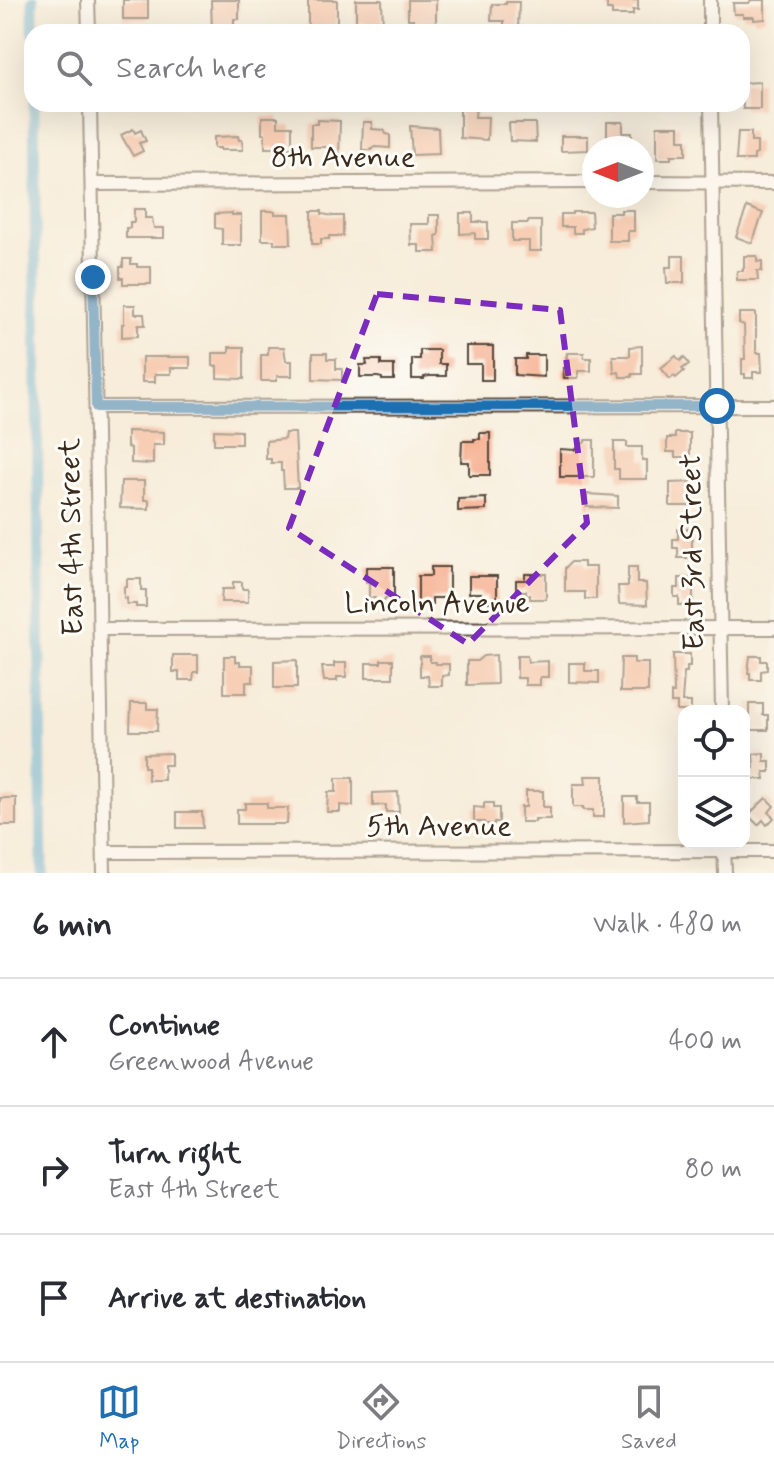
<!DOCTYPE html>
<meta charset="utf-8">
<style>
:root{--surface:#fff;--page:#f7f7f7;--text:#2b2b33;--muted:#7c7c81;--line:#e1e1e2;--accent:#1f6fb2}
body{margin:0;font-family:Mynerve,sans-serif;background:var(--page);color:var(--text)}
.controls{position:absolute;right:24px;bottom:24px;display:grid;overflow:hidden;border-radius:16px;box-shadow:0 8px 32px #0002}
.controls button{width:72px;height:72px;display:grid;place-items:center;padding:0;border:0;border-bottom:2px solid var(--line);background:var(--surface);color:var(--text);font:40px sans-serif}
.compass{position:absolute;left:582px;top:136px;width:72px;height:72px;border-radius:50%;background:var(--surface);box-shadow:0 8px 32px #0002;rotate:270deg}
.stop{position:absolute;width:24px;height:24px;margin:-18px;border:6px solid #1f6fb2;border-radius:50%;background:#fff}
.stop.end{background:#1f6fb2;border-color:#fff;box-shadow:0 2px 8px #0008}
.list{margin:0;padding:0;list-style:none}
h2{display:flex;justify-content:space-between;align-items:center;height:104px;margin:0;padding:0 32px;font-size:34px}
h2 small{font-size:26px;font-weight:400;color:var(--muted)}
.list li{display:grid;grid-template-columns:52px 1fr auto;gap:24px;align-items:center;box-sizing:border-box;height:128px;padding:0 32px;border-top:2px solid var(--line)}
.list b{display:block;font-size:30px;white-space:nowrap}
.list p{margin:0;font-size:26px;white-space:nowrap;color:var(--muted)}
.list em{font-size:26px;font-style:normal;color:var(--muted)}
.icon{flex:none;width:44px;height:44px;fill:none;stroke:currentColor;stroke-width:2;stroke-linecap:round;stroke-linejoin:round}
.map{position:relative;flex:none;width:774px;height:873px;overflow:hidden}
.search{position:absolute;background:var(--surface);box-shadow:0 8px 32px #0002;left:24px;right:24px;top:24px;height:88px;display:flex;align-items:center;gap:20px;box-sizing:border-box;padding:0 28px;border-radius:24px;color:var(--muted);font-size:30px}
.sheet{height:488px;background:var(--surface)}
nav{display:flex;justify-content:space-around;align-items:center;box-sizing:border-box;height:112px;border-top:2px solid var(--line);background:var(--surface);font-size:22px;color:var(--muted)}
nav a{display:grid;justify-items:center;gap:4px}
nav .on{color:var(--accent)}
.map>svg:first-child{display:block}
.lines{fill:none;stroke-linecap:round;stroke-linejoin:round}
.canal{stroke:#54a9d0;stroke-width:11}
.building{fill:#f5a886}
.minor-casing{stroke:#57473a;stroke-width:16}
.minor{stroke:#fff;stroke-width:12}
.route{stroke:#1f6fb2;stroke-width:10}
.marked{fill:none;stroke:#7b2cbf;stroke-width:6;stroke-dasharray:16 10;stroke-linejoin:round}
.labels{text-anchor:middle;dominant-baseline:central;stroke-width:6;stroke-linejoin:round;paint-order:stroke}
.street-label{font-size:30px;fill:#3b2a1e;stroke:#fdfcf7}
</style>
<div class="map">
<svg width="774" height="873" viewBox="0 0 774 873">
<rect width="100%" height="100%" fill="#fdfcf7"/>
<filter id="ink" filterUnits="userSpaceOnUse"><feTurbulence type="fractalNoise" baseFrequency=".0125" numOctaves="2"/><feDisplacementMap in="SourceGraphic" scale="16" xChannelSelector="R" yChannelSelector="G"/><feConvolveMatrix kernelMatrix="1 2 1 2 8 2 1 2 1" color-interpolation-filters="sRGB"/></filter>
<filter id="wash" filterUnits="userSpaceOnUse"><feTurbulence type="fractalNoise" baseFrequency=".006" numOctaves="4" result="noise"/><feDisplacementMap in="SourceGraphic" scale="32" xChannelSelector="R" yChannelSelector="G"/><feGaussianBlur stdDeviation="1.8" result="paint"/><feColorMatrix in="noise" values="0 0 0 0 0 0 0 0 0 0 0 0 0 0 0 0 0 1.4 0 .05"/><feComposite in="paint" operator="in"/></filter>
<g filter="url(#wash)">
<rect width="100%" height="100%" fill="#f7edda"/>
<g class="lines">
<!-- canal -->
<g class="canal">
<polyline points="33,0 33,32"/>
<polyline points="34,104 42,873"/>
</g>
</g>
<g id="blocks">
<!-- building -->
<g class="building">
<rect x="123" y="0" width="25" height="19"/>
<polygon points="211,0 239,0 239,19 234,19 234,31 212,31"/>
<polygon points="308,0 337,0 337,31 308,32"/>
<polygon points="356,0 382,0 383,27 367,27 367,23 356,23"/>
<polygon points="408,0 436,0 436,26 413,26 413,19 408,19"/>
<polygon points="607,0 638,0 638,10 633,10 633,15 612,15 612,10 607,10"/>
<polygon points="751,0 765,0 765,19 754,20 754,17 743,17 743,14 734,14 733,3 749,3"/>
<polygon points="506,2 519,2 518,31 504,31 504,21 491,21 492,4 506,4"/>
<polygon points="760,82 760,109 743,109 742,83"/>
<polygon points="460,105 476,105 475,117 488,117 487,140 460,138"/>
<polygon points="262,117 278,117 278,126 292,126 292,148 265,148 265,134 262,134"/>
<polygon points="317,120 340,121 339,157 329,157 329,147 311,147 311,124 317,124"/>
<polygon points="363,122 372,122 372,129 384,130 386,134 390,135 390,148 375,147 372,148 372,150 362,150"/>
<polygon points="607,122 623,122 623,133 632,133 632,148 607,146"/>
<polygon points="509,123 535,123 536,142 510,141"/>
<polygon points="410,126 438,128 439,154 412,155"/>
<polygon points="657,126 679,126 679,140 686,140 686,155 671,155 671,159 657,159"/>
<polygon points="133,129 135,133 141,130 146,141 139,143 143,151 133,156 121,135"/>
<polygon points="738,132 751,132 751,142 757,142 757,154 754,155 754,160 736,160"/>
<polygon points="238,136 239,140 242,140 243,150 220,150 220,148 214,148 214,137"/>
<polygon points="561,136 588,136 588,150 561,151"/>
<polygon points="747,207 763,213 752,243 736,237"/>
<polygon points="134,209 145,209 145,218 152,218 154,228 164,228 164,238 126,238 126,228 130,228 130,222 134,222"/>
<polygon points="621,210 634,210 634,231 628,231 628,241 609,241 609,213 621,213"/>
<polygon points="262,211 272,211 275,212 275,214 290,214 291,244 274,244 274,240 262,240"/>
<polygon points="312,211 322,211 322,214 333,216 343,216 343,236 329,236 329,239 321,239 321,244 312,244"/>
<polygon points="572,212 591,212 592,227 582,229 582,233 573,233 573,227 561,227 561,214 572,214"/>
<polygon points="232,213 232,215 241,215 241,245 222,245 222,229 215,228 215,214"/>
<polygon points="460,213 473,213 473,222 488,222 488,239 475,239 475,233 460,234"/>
<polygon points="429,215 439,215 439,235 436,236 437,252 419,252 419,245 411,245 410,224 429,224"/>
<polygon points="528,221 541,221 541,251 529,251 529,241 512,241 512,223 528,223"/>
<polygon points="672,256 684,256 684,283 667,283 666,267 672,267"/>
<polygon points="744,256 757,256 757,262 762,261 762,271 757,271 758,280 737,280 737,271 743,271 743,268 744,268"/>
<polygon points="123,259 131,259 131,264 137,264 137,267 151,267 151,284 123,284 123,278 120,278 120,267 123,267"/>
<polygon points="124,305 135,305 135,314 144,314 145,325 138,325 138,336 122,337 122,324 124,324"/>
<polygon points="739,313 756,313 756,353 761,353 762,372 753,372 753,378 745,378 745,374 742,374 742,359 745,359 744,325 739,323"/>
<polygon points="466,346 493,346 493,380 481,380 481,364 466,364"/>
<polygon points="642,346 642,374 632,374 632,377 620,377 619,372 614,373 613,356 630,356 630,347"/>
<polygon points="229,347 244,347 244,379 217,378 217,366 213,366 213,353 229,353"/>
<polygon points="268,347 284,347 286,361 292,361 292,376 277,376 277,381 261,381 261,355 268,355"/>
<polygon points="420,350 439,350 439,364 446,364 446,376 429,376 424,377 424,379 412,379 412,359 420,359"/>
<polygon points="313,353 327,353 327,359 336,359 336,369 342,369 342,380 313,379"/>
<polygon points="567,353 584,353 584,358 591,358 591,371 578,371 578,378 564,378 563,368 567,368"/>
<polygon points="526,355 544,355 544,377 515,375 515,359 526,359"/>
<polygon points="676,356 680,361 684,357 689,364 682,369 684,371 676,378 674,376 670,379 661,368"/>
<polygon points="142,357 190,357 190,368 171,368 171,374 155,374 155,382 142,382"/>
<polygon points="366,360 381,360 381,365 394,365 394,380 382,380 382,378 378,377 360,377 360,365 367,365"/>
<polygon points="214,430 241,431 241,444 214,444"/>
<polygon points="127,431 164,432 164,445 153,445 153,464 131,463 131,448 127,447"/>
<polygon points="285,433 295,433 298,488 284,488 283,471 281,471 281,463 271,463 271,459 266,459 266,441 284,439"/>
<polygon points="480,433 490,433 490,475 469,475 469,462 461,462 462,441 474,441 474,439 480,439"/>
<polygon points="675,433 690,433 690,457 675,457 675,452 667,452 667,438 675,438"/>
<polygon points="585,440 594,440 594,477 560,477 560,449 575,450 585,442"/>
<polygon points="614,442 627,442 627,447 642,447 642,460 647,460 647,479 619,479 619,469 614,469"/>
<polygon points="121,481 144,481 144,500 149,500 149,509 120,508"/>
<polygon points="692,482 692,506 670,506 670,483"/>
<polygon points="587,494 618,496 618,508 587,507"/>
<polygon points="486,498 486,510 458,511 458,499"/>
<polygon points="678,529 692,529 692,558 678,558 678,548 673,548 673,539 678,539"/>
<polygon points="571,562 584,562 584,567 596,567 596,599 585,599 585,592 565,592 565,568"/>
<polygon points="366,567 394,567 394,597 385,598 385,600 375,600 375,598 369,598 369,583 366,583"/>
<polygon points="431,567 449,567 449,598 432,598 432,604 418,604 418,576 431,576"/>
<polygon points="628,567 637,567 637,583 646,583 647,605 619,604 618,586 628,586"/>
<polygon points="525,574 546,574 546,599 530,599 530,595 526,595 526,591 516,591 516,580 525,580"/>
<polygon points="469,576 497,576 497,602 487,602 487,596 481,596 481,593 469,593"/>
<polygon points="679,578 693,578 693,605 679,605 679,597 674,597 674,588 679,588"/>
<polygon points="127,579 141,579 141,590 146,590 146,607 136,607 136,604 127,604 127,598 124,598 124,587 127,587"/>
<polygon points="233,582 242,582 242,589 248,589 248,602 221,602 222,589 233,589"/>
<polygon points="673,654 690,654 690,666 687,666 687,672 684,672 682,702 691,702 691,711 677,711 677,703 671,703 671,693 674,693"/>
<polygon points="173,655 198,655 198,672 194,672 193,680 179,680 179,672 173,672"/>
<polygon points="496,655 497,684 467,685 467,661 477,661 483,656"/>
<polygon points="224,656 235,656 235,662 240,662 240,665 253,665 253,682 246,682 246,693 224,693"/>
<polygon points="420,656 430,656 430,662 436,662 436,664 449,664 449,675 442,676 442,686 429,686 428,676 420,676"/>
<polygon points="517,656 527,656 528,662 548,661 548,677 540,677 540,685 525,685 525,678 517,678"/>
<polygon points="750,656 761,656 761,661 767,661 767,670 761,671 761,680 750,680 750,673 748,673"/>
<polygon points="621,658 634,658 634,663 648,663 648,692 620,692"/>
<polygon points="297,660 297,688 274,688 274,661"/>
<polygon points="381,660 393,660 393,678 366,678 366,663 381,663"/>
<polygon points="334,663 346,663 346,677 337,677 337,681 324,681 322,667 334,667"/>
<polygon points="569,663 585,663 585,671 599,671 599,683 569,682"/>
<polygon points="131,703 147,703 147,709 158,709 157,731 130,731"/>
<polygon points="749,704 763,704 763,715 768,715 768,730 749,730"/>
<polygon points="171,753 171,765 164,765 164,780 148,780 148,767 144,767 144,754"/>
<polygon points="764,753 764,761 770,761 770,772 764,772 765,779 748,779 748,768 754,768 753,754"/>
<polygon points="585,776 604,776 604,817 593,817 593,810 583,810 583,807 573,807 573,784 586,784"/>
<polygon points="336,778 353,778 353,806 340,805 340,812 327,812 328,792 336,792"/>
<polygon points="526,791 543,791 543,807 550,807 550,819 535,819 535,822 521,822 521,807 526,807"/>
<polygon points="398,792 399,812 386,812 386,805 373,806 373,793"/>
<polygon points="624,797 637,797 637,802 649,802 649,820 624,822"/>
<rect x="0" y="798" width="16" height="27"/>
<polygon points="766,798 774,806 769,812 774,818 767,825 763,820 758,825 748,815"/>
<polygon points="245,803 267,803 267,808 288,808 287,824 237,824 237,809 245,809"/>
<polygon points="484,803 493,803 493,808 499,808 499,822 494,822 494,824 484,824 484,822 474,822 474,807 484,808"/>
<polygon points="177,812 202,812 203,828 177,828"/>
</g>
</g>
</g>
<g filter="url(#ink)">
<use href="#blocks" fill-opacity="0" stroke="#57473a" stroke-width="2"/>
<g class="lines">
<!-- minor casing -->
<g class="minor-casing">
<g id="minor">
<polyline points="88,0 89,32"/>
<polyline points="710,0 710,32"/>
<polyline points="90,104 104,873"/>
<polyline points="711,104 722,711"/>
<polyline points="642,182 774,183"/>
<polyline points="92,184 594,182"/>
<polyline points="96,407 774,406"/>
<polyline points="100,629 774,628"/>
<polyline points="724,843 725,873"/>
<polyline points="104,852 774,851"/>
</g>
</g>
<!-- minor -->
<use href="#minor" class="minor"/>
</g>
</g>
<g class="lines" filter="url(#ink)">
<!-- route -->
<polyline class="route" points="93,277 96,407 717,406"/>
</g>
<!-- marked area -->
<path d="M0 0H774V873H0ZM377 294 560 310 587 523 468 644 289 528Z" fill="#f7edda" fill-opacity=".55" fill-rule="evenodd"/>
<path class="marked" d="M377 294 560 310 587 523 468 644 289 528Z"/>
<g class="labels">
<!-- street labels -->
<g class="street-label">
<text x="343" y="157">8th Avenue</text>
<text transform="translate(72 537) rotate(-91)">East 4th Street</text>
<text transform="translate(693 552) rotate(-91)">East 3rd Street</text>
<text x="437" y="603">Lincoln Avenue</text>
<text x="439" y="826">5th Avenue</text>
</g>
</g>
</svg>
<div class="controls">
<button><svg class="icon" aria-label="locate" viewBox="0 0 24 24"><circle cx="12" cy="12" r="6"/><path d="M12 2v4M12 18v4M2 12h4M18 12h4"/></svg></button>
<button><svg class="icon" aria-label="layers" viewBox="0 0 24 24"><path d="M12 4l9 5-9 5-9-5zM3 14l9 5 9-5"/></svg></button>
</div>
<svg class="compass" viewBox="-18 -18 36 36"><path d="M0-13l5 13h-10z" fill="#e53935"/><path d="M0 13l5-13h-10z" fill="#7c7c81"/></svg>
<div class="stop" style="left:717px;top:406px"></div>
<div class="stop end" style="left:93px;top:277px"></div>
<div class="search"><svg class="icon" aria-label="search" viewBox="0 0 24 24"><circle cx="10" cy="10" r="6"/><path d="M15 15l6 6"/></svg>Search here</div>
</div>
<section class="sheet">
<h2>6 min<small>Walk · 480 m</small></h2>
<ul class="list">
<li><svg class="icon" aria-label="ahead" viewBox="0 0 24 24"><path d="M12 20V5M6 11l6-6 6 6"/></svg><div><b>Continue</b><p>Greenwood Avenue</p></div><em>400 m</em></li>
<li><svg class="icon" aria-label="right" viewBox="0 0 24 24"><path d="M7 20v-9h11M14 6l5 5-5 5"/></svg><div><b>Turn right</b><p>East 4th Street</p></div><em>80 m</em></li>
<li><svg class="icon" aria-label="arrive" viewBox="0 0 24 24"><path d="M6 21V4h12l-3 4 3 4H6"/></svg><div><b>Arrive at destination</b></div></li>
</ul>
</section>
<nav>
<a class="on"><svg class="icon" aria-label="map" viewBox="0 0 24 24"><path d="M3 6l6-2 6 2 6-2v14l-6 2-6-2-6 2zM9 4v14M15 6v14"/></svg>Map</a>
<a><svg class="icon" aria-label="directions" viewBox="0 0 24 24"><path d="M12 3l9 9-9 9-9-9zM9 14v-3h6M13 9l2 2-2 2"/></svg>Directions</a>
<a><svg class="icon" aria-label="saved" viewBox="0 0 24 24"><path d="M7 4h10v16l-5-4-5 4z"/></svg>Saved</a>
</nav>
